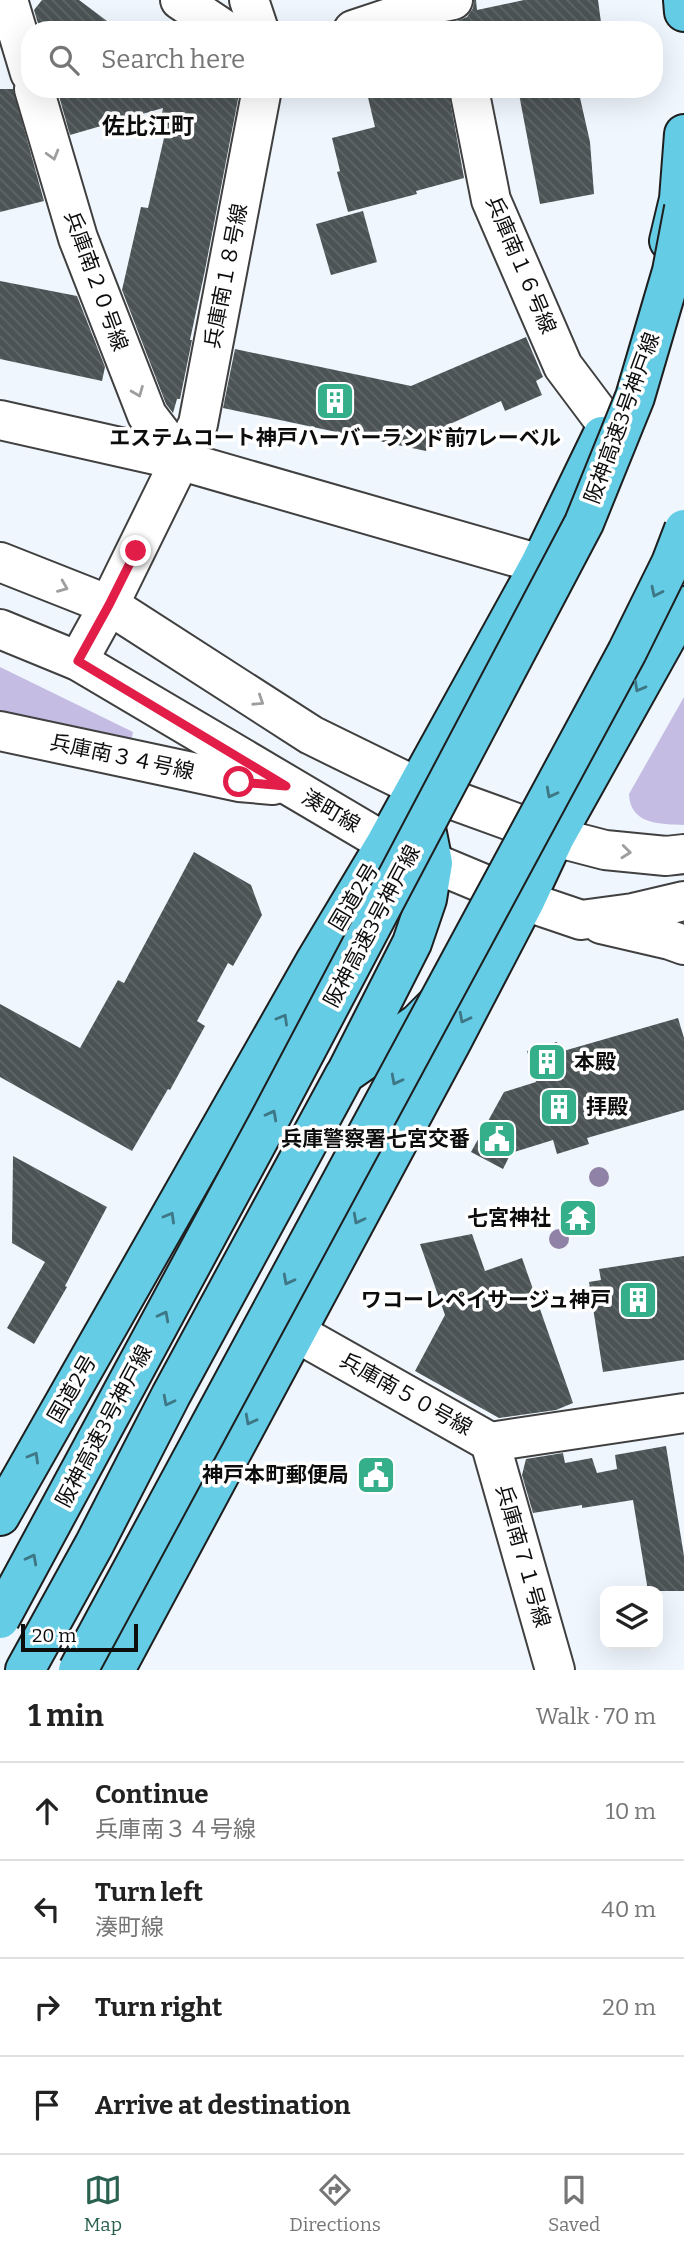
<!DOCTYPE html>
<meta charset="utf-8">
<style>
:root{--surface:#fff;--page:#f6f6f6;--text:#222;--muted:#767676;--line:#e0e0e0;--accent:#2a6150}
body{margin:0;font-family:Bitter,"Noto Sans JP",serif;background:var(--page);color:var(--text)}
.controls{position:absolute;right:21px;bottom:21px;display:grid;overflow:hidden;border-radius:14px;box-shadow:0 7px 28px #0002}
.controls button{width:63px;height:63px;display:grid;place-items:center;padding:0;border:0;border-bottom:2px solid var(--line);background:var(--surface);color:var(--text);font:35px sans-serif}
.scale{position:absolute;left:21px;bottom:18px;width:117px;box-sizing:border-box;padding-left:7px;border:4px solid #0d0d0d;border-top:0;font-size:19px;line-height:24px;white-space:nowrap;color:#0d0d0d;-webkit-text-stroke:5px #fff;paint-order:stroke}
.stop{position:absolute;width:21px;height:21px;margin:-16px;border:5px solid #e11d48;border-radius:50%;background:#fff}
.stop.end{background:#e11d48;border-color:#fff;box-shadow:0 2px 7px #0008}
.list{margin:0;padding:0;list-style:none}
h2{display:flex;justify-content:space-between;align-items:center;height:91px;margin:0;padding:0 28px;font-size:30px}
h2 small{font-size:23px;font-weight:400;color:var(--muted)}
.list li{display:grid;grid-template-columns:46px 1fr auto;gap:21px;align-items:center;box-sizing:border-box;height:98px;padding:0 28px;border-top:2px solid var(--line)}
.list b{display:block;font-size:26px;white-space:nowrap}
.list p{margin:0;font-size:23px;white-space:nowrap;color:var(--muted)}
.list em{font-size:23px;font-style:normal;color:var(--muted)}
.icon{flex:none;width:38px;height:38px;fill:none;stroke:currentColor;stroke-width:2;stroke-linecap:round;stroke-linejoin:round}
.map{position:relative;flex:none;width:684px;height:1670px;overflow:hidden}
.search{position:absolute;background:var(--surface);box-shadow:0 7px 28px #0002;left:21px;right:21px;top:21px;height:77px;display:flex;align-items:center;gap:18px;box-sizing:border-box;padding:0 24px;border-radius:28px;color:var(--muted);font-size:26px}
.sheet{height:483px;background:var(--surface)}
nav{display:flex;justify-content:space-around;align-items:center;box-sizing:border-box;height:98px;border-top:2px solid var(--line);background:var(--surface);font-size:19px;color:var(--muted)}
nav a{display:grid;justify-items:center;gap:4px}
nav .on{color:var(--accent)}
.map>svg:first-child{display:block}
.grass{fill:#c5bce4}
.building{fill:url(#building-back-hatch)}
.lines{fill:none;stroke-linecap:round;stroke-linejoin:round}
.minor-casing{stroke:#404040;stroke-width:42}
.highway-casing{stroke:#1e1e1e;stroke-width:42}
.minor{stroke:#fff;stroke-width:38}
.highway{stroke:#65cce5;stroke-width:38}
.highway-bridge-casing{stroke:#1e1e1e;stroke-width:42;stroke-linecap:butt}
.highway-bridge{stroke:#65cce5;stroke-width:38}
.tree{fill:#9082a6}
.oneway{stroke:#9e9e9e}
.oneway2{stroke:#3d7684}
.route{stroke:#e11d48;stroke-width:9}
.labels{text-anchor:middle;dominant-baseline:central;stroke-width:7;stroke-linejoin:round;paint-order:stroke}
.street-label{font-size:21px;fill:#0d0d0d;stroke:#fff}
.poi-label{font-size:21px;font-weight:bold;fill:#0d0d0d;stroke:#fff;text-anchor:end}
.neighbourhood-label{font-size:23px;font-weight:bold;fill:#0d0d0d;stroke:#fff}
</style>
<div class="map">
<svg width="684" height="1670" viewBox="0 0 684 1670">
<defs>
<pattern id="building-back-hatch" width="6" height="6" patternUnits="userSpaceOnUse" patternTransform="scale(1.75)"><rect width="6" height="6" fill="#4b5355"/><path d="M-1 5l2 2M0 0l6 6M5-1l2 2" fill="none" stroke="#606768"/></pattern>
</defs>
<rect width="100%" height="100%" fill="#eff6fd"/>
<!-- grass -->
<g class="grass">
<polygon points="0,667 133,732 131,741 0,712"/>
<path d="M684 697V825C661 824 630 825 629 794Z"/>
</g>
<!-- building -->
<g class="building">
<polygon points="42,0 79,0 119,30 40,30 34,10"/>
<polygon points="474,0 476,0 477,10 524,0 598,0 602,30 423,30 457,21 467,17 473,8"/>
<polygon points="0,89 13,89 44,201 0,212"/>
<polygon points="57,89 91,89 93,98 127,89 240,89 205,270 190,340 192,340 180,399 177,399 173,413 166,404 122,290 141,207 148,208 164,138 158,137 163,108 70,135"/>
<polygon points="366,89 448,89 464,178 416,191 417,194 348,212 337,172 340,171 332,138 375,127"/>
<polygon points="518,89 578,89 590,142 594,194 540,204"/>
<polygon points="363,211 377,262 331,275 316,224"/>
<polygon points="0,281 77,296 105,367 102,381 0,359"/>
<polygon points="526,337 543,377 536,381 542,395 505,411 501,401 430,433 426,451 223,408 235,349 411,386"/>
<polygon points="194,852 251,885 262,915 233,966 228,963 197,1021 205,1026 170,1090 168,1089 132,1151 0,1077 0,1004 80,1048 118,980 124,983"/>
<polygon points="678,1018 684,1038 684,1110 587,1138 589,1144 557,1154 553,1140 511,1153 503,1169 471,1152 504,1092 536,1082 527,1051 557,1042 560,1052"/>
<polygon points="13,1156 107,1207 65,1286 67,1287 34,1344 7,1328 45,1262 12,1243"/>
<polygon points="472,1234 485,1271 522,1258 573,1403 556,1410 499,1418 415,1371 445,1315 420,1244"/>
<polygon points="684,1256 684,1360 603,1372 589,1282 601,1280 599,1269"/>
<polygon points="666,1446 684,1556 684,1591 648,1591 633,1500 582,1508 582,1505 533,1513 522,1475 526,1459 563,1453 565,1463 592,1458 597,1473 617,1469 615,1455"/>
</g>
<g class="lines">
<!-- minor casing -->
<g class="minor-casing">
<g id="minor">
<polyline points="8,0 30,73"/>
<polyline points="180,0 225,30"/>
<polyline points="249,0 259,30"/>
<polyline points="353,30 428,5 453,0"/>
<polyline points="34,89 78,238 147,415 182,461"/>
<polyline points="469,89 491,200 563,366 608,426"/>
<polyline points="0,420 182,461 540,564"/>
<polyline points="0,562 109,605 311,735 417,787 555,837 605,850 666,856 684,854"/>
<polyline points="0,629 78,661 386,843 525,901 581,920 633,913 684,901"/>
<polyline points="78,661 109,605 198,424 262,89"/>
<polyline points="0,731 239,782 273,785"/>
<polyline points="601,924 670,940 684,945"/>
<polyline points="297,1333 490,1442 684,1413"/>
<polyline points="490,1442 555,1670"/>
</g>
</g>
<!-- highway casing -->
<g class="highway-casing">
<g id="highway">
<polyline points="683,0 684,12"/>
<polyline points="669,241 679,199 684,134"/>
<polyline points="348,1069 412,943 427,899 433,863 421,803"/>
<polyline points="0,1516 316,960 386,843 540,564 602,436"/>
<polyline points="25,1670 94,1545 171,1395 345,1074 418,1023 438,1003"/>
<polyline points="115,1670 452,1041 525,901 555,837 684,606"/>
</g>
</g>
<!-- minor -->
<use href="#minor" class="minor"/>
<!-- highway -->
<use href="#highway" class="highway"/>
<!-- highway-bridge casing -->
<g class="highway-bridge-casing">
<g id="highway-bridge">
<polyline points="0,1619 271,1117 584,523 635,397 672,271 684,208"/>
<polyline points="78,1670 627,652 671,563 684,529"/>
</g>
</g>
<!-- highway-bridge -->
<use href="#highway-bridge" class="highway-bridge"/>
</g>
<!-- trees -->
<g class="tree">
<circle cx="599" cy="1177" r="10"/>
<circle cx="559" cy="1239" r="10"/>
</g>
<!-- one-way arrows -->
<defs><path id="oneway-chevron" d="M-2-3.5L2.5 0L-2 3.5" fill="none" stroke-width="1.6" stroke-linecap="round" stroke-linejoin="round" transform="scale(1.75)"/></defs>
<g class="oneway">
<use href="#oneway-chevron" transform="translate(53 155) rotate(74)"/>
<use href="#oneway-chevron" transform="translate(138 392) rotate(68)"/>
<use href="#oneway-chevron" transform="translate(63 587) rotate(22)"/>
<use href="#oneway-chevron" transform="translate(259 701) rotate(33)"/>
<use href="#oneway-chevron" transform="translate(626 852) rotate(6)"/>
</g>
<g class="oneway2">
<use href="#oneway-chevron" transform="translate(656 592) rotate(116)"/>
<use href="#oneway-chevron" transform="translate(639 687) rotate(119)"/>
<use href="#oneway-chevron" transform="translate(551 793) rotate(118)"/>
<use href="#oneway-chevron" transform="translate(464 1018) rotate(117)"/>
<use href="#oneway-chevron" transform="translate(283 1019) rotate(-60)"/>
<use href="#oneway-chevron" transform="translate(396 1080) rotate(118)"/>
<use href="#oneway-chevron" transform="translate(272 1115) rotate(-62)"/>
<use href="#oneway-chevron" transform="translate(170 1217) rotate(-60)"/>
<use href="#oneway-chevron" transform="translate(358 1219) rotate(118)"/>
<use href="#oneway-chevron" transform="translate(288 1280) rotate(118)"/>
<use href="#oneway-chevron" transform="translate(164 1316) rotate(-62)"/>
<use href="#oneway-chevron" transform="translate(168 1401) rotate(117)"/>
<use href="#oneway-chevron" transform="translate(250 1420) rotate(118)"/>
<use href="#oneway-chevron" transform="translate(34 1457) rotate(-60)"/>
<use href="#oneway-chevron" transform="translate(32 1559) rotate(-62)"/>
</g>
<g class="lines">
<!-- route -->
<polyline class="route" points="136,551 109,605 78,661 286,786 239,782"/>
</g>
<!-- icons -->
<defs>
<g id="building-square" transform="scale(2.0125)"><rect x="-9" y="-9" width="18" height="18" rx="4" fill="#34af89" stroke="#fff"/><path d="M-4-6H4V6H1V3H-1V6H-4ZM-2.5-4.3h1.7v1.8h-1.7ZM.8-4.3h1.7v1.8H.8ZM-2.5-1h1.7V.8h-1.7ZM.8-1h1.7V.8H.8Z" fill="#fff"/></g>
<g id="civic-square" transform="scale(2.0125)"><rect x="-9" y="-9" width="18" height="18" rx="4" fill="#34af89" stroke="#fff"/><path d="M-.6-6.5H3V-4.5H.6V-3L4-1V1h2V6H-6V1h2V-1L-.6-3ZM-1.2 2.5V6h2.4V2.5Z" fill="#fff"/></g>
<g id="temple-square" transform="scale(2.0125)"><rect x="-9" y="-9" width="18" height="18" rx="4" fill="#34af89" stroke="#fff"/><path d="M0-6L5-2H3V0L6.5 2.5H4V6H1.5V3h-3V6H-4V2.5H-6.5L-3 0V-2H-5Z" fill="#fff"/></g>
</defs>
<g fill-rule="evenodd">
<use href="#building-square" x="335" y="401"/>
<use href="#building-square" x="547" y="1062"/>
<use href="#building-square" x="559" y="1107"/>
<use href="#civic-square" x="497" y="1139"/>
<use href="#temple-square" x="578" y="1218"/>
<use href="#building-square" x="638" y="1300"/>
<use href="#civic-square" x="376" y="1475"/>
</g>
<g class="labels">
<!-- street labels -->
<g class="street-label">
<text transform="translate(521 265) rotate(67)">兵庫南１６号線</text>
<text transform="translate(226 276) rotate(-79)">兵庫南１８号線</text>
<text transform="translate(96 281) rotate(70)">兵庫南２０号線</text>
<text transform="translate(622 418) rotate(-70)">阪神高速3号神戸線</text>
<text transform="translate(122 757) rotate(12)">兵庫南３４号線</text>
<text transform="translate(331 811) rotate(30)">湊町線</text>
<text transform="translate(354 897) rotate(-59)">国道2号</text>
<text transform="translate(372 926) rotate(-62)">阪神高速3号神戸線</text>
<text transform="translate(72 1389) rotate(-60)">国道2号</text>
<text transform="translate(406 1394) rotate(29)">兵庫南５０号線</text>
<text transform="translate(104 1426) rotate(-62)">阪神高速3号神戸線</text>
<text transform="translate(523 1556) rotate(74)">兵庫南７１号線</text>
</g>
<!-- poi labels -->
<g class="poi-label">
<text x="335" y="438" text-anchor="middle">エステムコート神戸ハーバーランド前7レーベル</text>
<text x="574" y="1062" text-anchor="start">本殿</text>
<text x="586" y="1107" text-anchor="start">拝殿</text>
<text x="470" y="1139">兵庫警察署七宮交番</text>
<text x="551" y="1218">七宮神社</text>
<text x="611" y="1300">ワコーレペイサージュ神戸</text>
<text x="349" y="1475">神戸本町郵便局</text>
</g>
<!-- neighbourhood labels -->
<g class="neighbourhood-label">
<text x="148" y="126">佐比江町</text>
</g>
</g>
</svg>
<div class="controls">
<button><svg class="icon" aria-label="layers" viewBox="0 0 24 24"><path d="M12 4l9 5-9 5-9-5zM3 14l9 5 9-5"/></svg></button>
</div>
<div class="scale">20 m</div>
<div class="stop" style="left:239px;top:782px"></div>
<div class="stop end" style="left:136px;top:551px"></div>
<div class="search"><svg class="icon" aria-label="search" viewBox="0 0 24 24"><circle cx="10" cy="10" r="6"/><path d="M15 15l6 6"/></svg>Search here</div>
</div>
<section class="sheet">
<h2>1 min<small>Walk · 70 m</small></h2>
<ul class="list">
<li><svg class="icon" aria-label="ahead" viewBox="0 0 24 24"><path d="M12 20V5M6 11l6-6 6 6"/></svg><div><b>Continue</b><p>兵庫南３４号線</p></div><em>10 m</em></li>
<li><svg class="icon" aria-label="left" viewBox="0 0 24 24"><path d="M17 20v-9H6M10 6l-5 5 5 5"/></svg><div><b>Turn left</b><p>湊町線</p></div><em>40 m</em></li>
<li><svg class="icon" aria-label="right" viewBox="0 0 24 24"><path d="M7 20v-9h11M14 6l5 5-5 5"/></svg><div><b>Turn right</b></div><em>20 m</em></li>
<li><svg class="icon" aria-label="arrive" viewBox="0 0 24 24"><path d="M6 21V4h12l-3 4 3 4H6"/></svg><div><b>Arrive at destination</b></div></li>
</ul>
</section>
<nav>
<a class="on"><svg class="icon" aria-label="map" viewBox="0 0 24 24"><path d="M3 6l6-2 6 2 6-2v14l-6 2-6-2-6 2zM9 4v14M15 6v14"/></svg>Map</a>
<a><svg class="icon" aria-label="directions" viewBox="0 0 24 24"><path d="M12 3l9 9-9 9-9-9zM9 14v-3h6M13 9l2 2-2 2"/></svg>Directions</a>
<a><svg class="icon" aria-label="saved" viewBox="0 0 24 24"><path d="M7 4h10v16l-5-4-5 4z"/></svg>Saved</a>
</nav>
